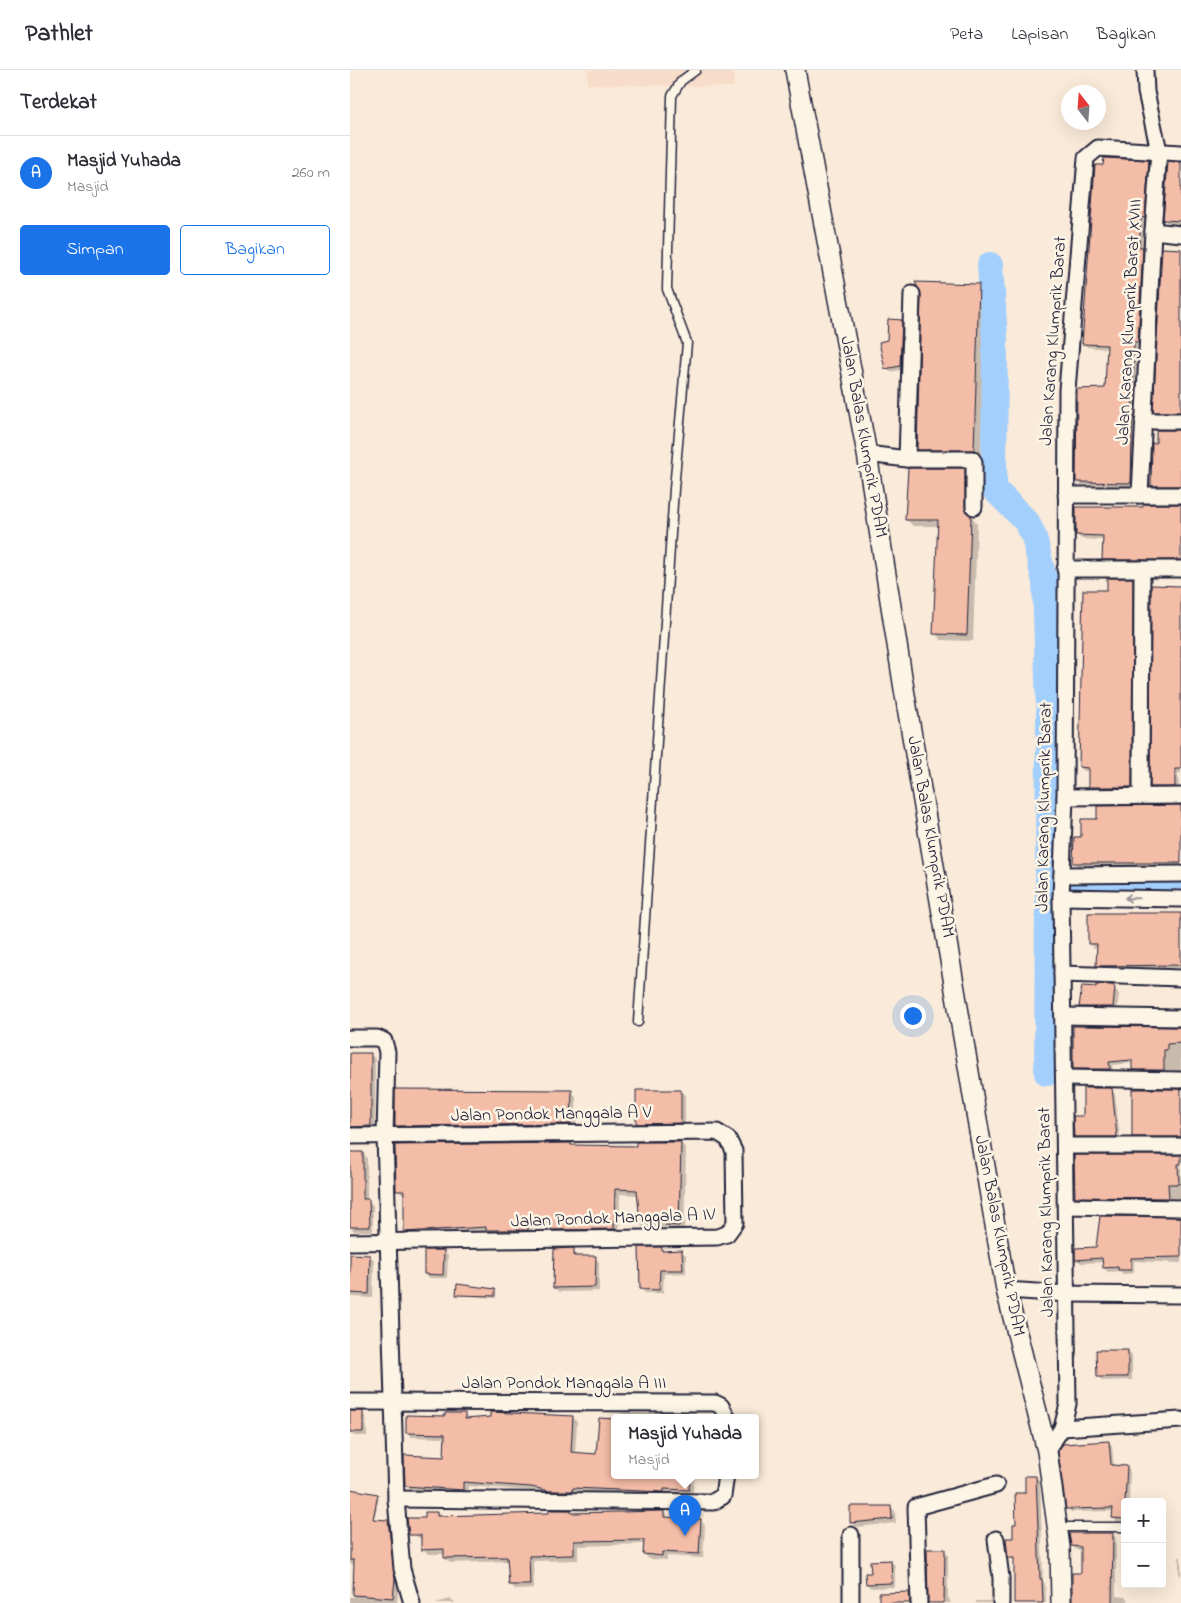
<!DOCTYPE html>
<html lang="id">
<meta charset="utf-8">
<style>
:root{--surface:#fff;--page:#f2f2f3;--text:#2b2b33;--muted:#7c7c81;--line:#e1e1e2;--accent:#1a73e8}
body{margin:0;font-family:"Indie Flower",sans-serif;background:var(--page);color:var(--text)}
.controls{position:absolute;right:15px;bottom:15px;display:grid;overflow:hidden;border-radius:5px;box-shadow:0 5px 20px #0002}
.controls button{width:45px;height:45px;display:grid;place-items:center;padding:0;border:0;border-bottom:1px solid var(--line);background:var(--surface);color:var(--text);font:25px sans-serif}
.compass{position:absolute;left:711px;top:15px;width:45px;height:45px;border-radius:50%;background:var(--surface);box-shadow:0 5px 20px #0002;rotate:343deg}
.you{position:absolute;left:562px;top:945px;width:18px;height:18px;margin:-12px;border:4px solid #fff;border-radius:50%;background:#1a73e8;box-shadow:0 0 0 8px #1a73e833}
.badge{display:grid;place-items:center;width:32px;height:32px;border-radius:50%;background:var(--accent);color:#fff;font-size:16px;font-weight:700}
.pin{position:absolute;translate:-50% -41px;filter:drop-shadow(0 1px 2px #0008)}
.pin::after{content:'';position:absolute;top:26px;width:18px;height:15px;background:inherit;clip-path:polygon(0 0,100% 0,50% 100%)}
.popup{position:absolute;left:261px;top:1344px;width:148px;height:65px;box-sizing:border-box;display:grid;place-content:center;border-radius:5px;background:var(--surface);filter:drop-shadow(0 1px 4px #0005);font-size:16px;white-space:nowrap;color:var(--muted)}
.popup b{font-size:19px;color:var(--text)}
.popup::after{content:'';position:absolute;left:50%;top:100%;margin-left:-10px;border:10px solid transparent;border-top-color:var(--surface)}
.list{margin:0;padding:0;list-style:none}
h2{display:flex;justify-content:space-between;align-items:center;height:65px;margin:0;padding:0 20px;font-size:21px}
h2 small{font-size:16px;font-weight:400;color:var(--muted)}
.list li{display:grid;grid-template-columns:32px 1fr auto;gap:15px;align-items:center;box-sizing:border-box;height:75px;padding:0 20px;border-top:1px solid var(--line)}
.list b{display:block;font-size:19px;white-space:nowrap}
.list p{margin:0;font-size:16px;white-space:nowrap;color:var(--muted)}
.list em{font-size:16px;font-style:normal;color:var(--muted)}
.actions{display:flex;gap:10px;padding:15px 20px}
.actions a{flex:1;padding:11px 0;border:1px solid var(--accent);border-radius:5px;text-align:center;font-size:18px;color:var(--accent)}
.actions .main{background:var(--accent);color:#fff}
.map{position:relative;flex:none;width:831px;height:1533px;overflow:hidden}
header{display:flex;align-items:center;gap:30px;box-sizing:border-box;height:70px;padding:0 25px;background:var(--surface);border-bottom:1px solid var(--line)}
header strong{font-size:24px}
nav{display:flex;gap:28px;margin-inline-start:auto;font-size:18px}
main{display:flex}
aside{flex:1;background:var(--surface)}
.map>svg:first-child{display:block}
.built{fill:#f8dcca}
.shadow{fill:#0003}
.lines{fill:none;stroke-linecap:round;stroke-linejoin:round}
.river{stroke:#a3cffd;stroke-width:26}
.building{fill:#f4bda8;stroke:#22223b}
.service-casing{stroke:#22223b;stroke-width:11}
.minor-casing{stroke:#22223b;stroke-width:19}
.tertiary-casing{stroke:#22223b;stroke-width:22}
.service{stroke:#fcf5e5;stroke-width:8}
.minor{stroke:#fcf5e5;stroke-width:15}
.tertiary{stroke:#fcf5e5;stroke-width:19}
.oneway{stroke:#9a9698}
.labels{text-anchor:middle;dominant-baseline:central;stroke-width:5;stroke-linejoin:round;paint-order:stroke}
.street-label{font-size:18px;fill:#22223b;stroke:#fcf5e5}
</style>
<header>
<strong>Pathlet</strong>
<nav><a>Peta</a><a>Lapisan</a><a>Bagikan</a></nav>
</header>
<main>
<aside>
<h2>Terdekat<small></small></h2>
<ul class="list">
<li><span class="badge">A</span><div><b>Masjid Yuhada</b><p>Masjid</p></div><em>260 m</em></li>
</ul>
<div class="actions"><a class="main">Simpan</a><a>Bagikan</a></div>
</aside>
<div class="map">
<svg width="831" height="1533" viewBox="0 0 831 1533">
<rect width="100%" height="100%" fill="#faead9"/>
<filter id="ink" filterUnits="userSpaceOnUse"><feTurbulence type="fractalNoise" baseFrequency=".02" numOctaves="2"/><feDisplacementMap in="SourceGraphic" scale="10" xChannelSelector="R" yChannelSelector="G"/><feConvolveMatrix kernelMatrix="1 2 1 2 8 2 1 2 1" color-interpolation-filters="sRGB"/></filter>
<g filter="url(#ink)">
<!-- built -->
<polygon class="built" points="238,0 384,0 384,17 237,14"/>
<!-- shadow -->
<g class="shadow">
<polygon points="798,92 803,96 799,151 794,151 793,179 797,182 792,276 788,276 785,417 731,415 727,411 756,319 758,279 737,277 733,273"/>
<polygon points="831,93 831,155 819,154 815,149"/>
<polygon points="831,181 831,346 809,345 805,341"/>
<polygon points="629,215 636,222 631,386 575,386 568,379"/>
<polygon points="551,251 555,255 554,299 540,302 536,298 538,271"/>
<polygon points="831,361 831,420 806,419 802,415"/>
<polygon points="614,400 621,406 621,445 627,454 623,571 591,570 585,563 589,456 563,456 556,449"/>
<polygon points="831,436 831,493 758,493 754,489 754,470 731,469 727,465 727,438"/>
<polygon points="782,510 786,514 786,721 743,721 739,717 739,701 734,701 730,697 758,521"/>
<polygon points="831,517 831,703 828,703 829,720 806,721 802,716"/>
<polygon points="831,736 831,797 729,797 725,793 732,768 748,750"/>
<polygon points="831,844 831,898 752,899 747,895 748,878 744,878 740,874"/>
<polygon points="762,916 769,924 767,941 735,941 730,936 733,917"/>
<polygon points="831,958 831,1004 787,1003 783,999 783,993 762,995 763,1002 728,1002 724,998"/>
<polygon points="0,984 20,984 25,989 25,1061 0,1061"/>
<polygon points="761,1019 765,1024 770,1070 729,1070 725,1066 735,1047"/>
<polygon points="221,1021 226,1026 226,1058 51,1060 46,1056"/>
<polygon points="331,1021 335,1025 335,1057 292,1057 287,1053"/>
<polygon points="831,1021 831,1071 787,1070 784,1066"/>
<polygon points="331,1073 336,1079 334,1161 322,1160 319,1157 296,1159 291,1154 289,1125 270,1124 269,1164 208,1165 203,1158 183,1157 183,1165 99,1163 99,1166 61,1167 56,1161 56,1126 47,1120 221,1074 223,1076 287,1077"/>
<polygon points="0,1083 13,1083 17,1088 17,1130 23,1135 23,1161 4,1161 0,1157"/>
<polygon points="831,1085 831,1132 729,1130 726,1126"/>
<polygon points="831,1149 831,1193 784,1191 784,1203 773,1204 770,1201 758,1202 754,1198 754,1192 731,1193 727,1189 747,1178"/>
<polygon points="311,1179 315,1182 332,1182 336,1185 336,1203 314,1204 313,1223 295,1223 291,1219"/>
<polygon points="223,1180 228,1187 245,1188 249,1192 249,1221 209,1222 204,1217"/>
<polygon points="93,1181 98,1186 97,1208 80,1208 75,1204"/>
<polygon points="0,1185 20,1186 24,1190 23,1228 2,1227 0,1225"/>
<polygon points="144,1221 146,1228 107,1225"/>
<polygon points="778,1281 782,1286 782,1310 752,1311 748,1306"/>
<polygon points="0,1342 12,1343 16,1347 17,1366 4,1366 0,1361"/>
<polygon points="271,1343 315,1343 319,1347 271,1347"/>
<polygon points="114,1345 119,1349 223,1347 227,1352 225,1384 247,1385 265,1350 265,1405 344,1405 343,1424 318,1423 318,1426 227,1422 227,1425 206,1425 187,1421 118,1416 117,1424 61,1420 56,1415 95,1388 96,1368 61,1367 57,1362 96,1347"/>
<polygon points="759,1372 762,1376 764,1397 777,1397 780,1401 779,1432 775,1432 775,1452 767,1452 764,1448 764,1441 721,1442 717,1438"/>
<polygon points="686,1407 690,1411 693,1511 695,1514 696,1533 666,1533 666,1491 659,1487 676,1424"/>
<polygon points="0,1420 29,1427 25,1446 0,1442"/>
<polygon points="541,1437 545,1441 546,1453 506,1457 501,1452"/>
<polygon points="221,1441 224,1444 314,1442 319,1448 350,1450 355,1455 353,1488 317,1486 317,1490 299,1489 294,1484 295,1474 228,1476 228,1490 183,1491 184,1519 166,1520 161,1515 159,1491 100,1493 95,1488 95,1484 78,1484 73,1479 72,1470 65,1465 76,1449 87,1443 91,1447 200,1444"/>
<polygon points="0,1463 39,1464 43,1469 49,1514 47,1533 0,1533 0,1527 4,1527 5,1494 0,1494"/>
<polygon points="762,1464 766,1468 766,1526 775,1527 779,1533 723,1533 732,1504 732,1480 726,1480 722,1476"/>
<polygon points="594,1480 598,1484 598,1527 601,1533 580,1533"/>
<polygon points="829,1487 831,1487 831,1506 829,1504"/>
<polygon points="540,1491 545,1495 545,1517 521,1518 517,1514 522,1504"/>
<polygon points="559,1523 563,1528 564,1533 543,1533"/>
<polygon points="101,1529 105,1533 85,1533"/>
<polygon points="626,1531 641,1531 643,1533 626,1533"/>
</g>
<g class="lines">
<!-- river -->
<g class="river">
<polyline points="640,195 645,269 644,419 677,452 684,467 695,512 699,642 697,1003"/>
<polyline points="699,815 831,813"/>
</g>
</g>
<!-- building -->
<g class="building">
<polygon points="754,88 799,90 795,148 791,147 789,177 793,177 788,272 784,272 781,413 726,412 727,319 755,318 757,275 732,274 745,95 753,95"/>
<polygon points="818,92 831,92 831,151 813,150"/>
<polygon points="812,178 831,179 831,342 803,342"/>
<polygon points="565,212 629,214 624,380 567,380 571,224"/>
<polygon points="538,249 552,250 550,296 535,299 529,272 537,270"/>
<polygon points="806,360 831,360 831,416 801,416 802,373 806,373"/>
<polygon points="558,398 615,398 615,437 621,446 617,565 583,564 588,450 555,450"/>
<polygon points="793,434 831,434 831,490 752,490 753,466 726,465 726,437 793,437"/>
<polygon points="757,508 783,508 782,717 738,717 738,698 729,697 733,520 757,520"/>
<polygon points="801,515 831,516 831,699 825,699 825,717 800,717"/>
<polygon points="831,735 831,793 723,793 724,767 731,767 731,749 747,749 747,736"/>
<polygon points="738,843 831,843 831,895 746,896 747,874 738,874"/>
<polygon points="746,915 763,915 765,918 763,937 729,937 732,916 746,917"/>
<polygon points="723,956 831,957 831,973 817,974 817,980 814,980 814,1000 782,1000 782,990 759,992 760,999 723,999"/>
<polygon points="0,983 21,983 21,1056 0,1057"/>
<polygon points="733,1018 762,1018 767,1067 724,1067 723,1046 733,1046"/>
<polygon points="45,1019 222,1020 221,1054 45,1056"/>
<rect x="782" y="1019" width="49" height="48"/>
<polygon points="286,1020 331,1020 331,1053 286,1054"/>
<polygon points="286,1072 331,1072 329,1156 315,1155 315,1152 290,1154 287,1120 265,1119 264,1159 201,1160 202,1153 178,1152 178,1160 136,1160 136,1157 54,1162 54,1121 46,1121 45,1075 221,1073 221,1075 286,1076"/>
<polygon points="0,1082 13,1082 13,1129 19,1129 20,1157 0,1157"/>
<polygon points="724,1085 831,1085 831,1094 828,1094 829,1114 818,1114 819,1128 725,1127"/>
<polygon points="750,1146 831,1147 831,1187 781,1188 781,1200 768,1200 768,1197 753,1198 752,1188 725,1190 725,1178 746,1177"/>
<polygon points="289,1177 312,1177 312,1181 332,1180 333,1200 310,1200 309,1220 290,1219"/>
<polygon points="224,1178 224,1186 246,1186 245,1217 203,1218 204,1179"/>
<polygon points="74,1180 94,1180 93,1205 74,1204"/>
<polygon points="0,1184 20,1185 19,1224 0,1223"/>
<polygon points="107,1214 145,1219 145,1226 106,1225"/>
<polygon points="746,1280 778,1280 778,1307 747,1307"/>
<rect x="0" y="1341" width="13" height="21"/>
<polygon points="140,1342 223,1346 221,1382 246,1384 249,1348 265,1349 265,1405 340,1405 339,1420 314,1419 314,1422 223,1418 222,1421 200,1421 181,1417 113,1412 113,1420 55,1416 54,1385 94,1387 95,1364 56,1363 56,1345 95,1346 95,1343 115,1343 115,1349 140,1347"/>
<polygon points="759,1371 761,1395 777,1396 774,1449 762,1448 763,1438 716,1439 708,1381 713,1374"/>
<polygon points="675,1406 686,1406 690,1509 692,1509 693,1533 664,1533 664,1488 658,1488 656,1468 663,1468 663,1454 666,1454 665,1423 675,1423"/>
<polygon points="0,1419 28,1424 23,1449 38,1450 45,1509 43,1528 3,1525 4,1490 0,1490"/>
<polygon points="500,1436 541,1436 542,1449 500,1453"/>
<polygon points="199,1440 221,1440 221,1443 314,1441 314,1447 351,1449 349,1484 312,1482 312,1486 293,1484 294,1470 224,1471 224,1485 179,1486 180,1515 159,1515 157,1487 94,1488 94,1479 71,1480 71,1465 59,1465 57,1448 75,1448 75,1442 87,1442 87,1446 199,1443"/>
<polygon points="719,1463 763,1463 762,1533 722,1533 722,1503 731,1503 731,1477 721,1476"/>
<polygon points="577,1479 595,1479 594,1533 578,1533"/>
<polygon points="541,1490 542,1513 516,1514 515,1503 521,1503 520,1491"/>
<polygon points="559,1522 560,1533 529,1533 529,1523"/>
</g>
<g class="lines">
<!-- service casing -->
<g class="service-casing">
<g id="service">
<polyline points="288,952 324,419 337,273 317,219 322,26 331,11 346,0"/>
<polyline points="707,1457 775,1457"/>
</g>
</g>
<!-- minor casing -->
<g class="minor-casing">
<g id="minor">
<polyline points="803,161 831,164"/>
<polyline points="793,351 831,351"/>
<polyline points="517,384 557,389 622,389 624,392 624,437"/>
<polyline points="557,389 562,224"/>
<polyline points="716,425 831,425"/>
<polyline points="790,425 803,161 809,81 796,22 795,0"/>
<polyline points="715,499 831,499"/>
<polyline points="791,726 792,499"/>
<polyline points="715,727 831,726"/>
<polyline points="712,805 831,804"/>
<polyline points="711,827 831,829"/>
<polyline points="712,904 831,908"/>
<polyline points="713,946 831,948"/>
<polyline points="0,968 27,968 34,971 37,982 35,1066 46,1429 52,1499 62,1533"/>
<polyline points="714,1008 831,1010"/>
<polyline points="0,1066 367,1062 378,1069 384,1081 385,1153 377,1164 367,1167 0,1172"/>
<polyline points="715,1076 831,1076"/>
<polyline points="716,1136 831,1138"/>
<polyline points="656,1220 718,1224 831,1225"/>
<polyline points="0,1332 365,1333 371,1336 377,1347"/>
<polyline points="712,1358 831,1350"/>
<polyline points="697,1381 712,1358 718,1334 711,827 715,727 717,320 736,88 748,78 831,83"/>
<polyline points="46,1429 363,1432 373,1426 376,1405"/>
<polyline points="501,1465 501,1533"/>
<polyline points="646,1469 651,1508 651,1533"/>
<polyline points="569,1533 566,1437 646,1415"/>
</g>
</g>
<!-- tertiary casing -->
<g class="tertiary-casing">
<polyline id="tertiary" points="445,0 517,384 554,619 656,1220 697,1381 710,1477 711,1533"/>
</g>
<!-- service -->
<use href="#service" class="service"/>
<!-- minor -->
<use href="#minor" class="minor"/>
<!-- tertiary -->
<use href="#tertiary" class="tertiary"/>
</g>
<!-- one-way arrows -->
<defs><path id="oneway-shaft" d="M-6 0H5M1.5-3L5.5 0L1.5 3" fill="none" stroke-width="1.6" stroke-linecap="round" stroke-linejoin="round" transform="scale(1.25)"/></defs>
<use class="oneway" href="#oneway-shaft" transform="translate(782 828) rotate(-179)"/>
</g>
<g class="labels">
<!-- street labels -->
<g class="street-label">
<text transform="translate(780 252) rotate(-87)">Jalan Karang Klumprik Barat XVIII</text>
<text transform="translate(704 271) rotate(-86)">Jalan Karang Klumprik Barat</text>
<text transform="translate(513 367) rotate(80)">Jalan Balas Klumprik PDAM</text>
<text transform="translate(695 737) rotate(-89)">Jalan Karang Klumprik Barat</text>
<text transform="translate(580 767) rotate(80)">Jalan Balas Klumprik PDAM</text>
<text transform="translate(201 1045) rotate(-1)">Jalan Pondok Manggala A V</text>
<text transform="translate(697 1142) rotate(-91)">Jalan Karang Klumprik Barat</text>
<text transform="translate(263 1149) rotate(-2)">Jalan Pondok Manggala A IV</text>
<text transform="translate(649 1166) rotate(79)">Jalan Balas Klumprik PDAM</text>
<text x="214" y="1314">Jalan Pondok Manggala A III</text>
</g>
</g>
</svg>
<div class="controls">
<button>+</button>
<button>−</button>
</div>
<svg class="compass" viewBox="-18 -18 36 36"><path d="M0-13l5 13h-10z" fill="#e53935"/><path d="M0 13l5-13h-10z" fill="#7c7c81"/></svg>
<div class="you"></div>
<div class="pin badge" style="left:335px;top:1466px">A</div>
<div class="popup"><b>Masjid Yuhada</b>Masjid</div>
</div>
</main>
